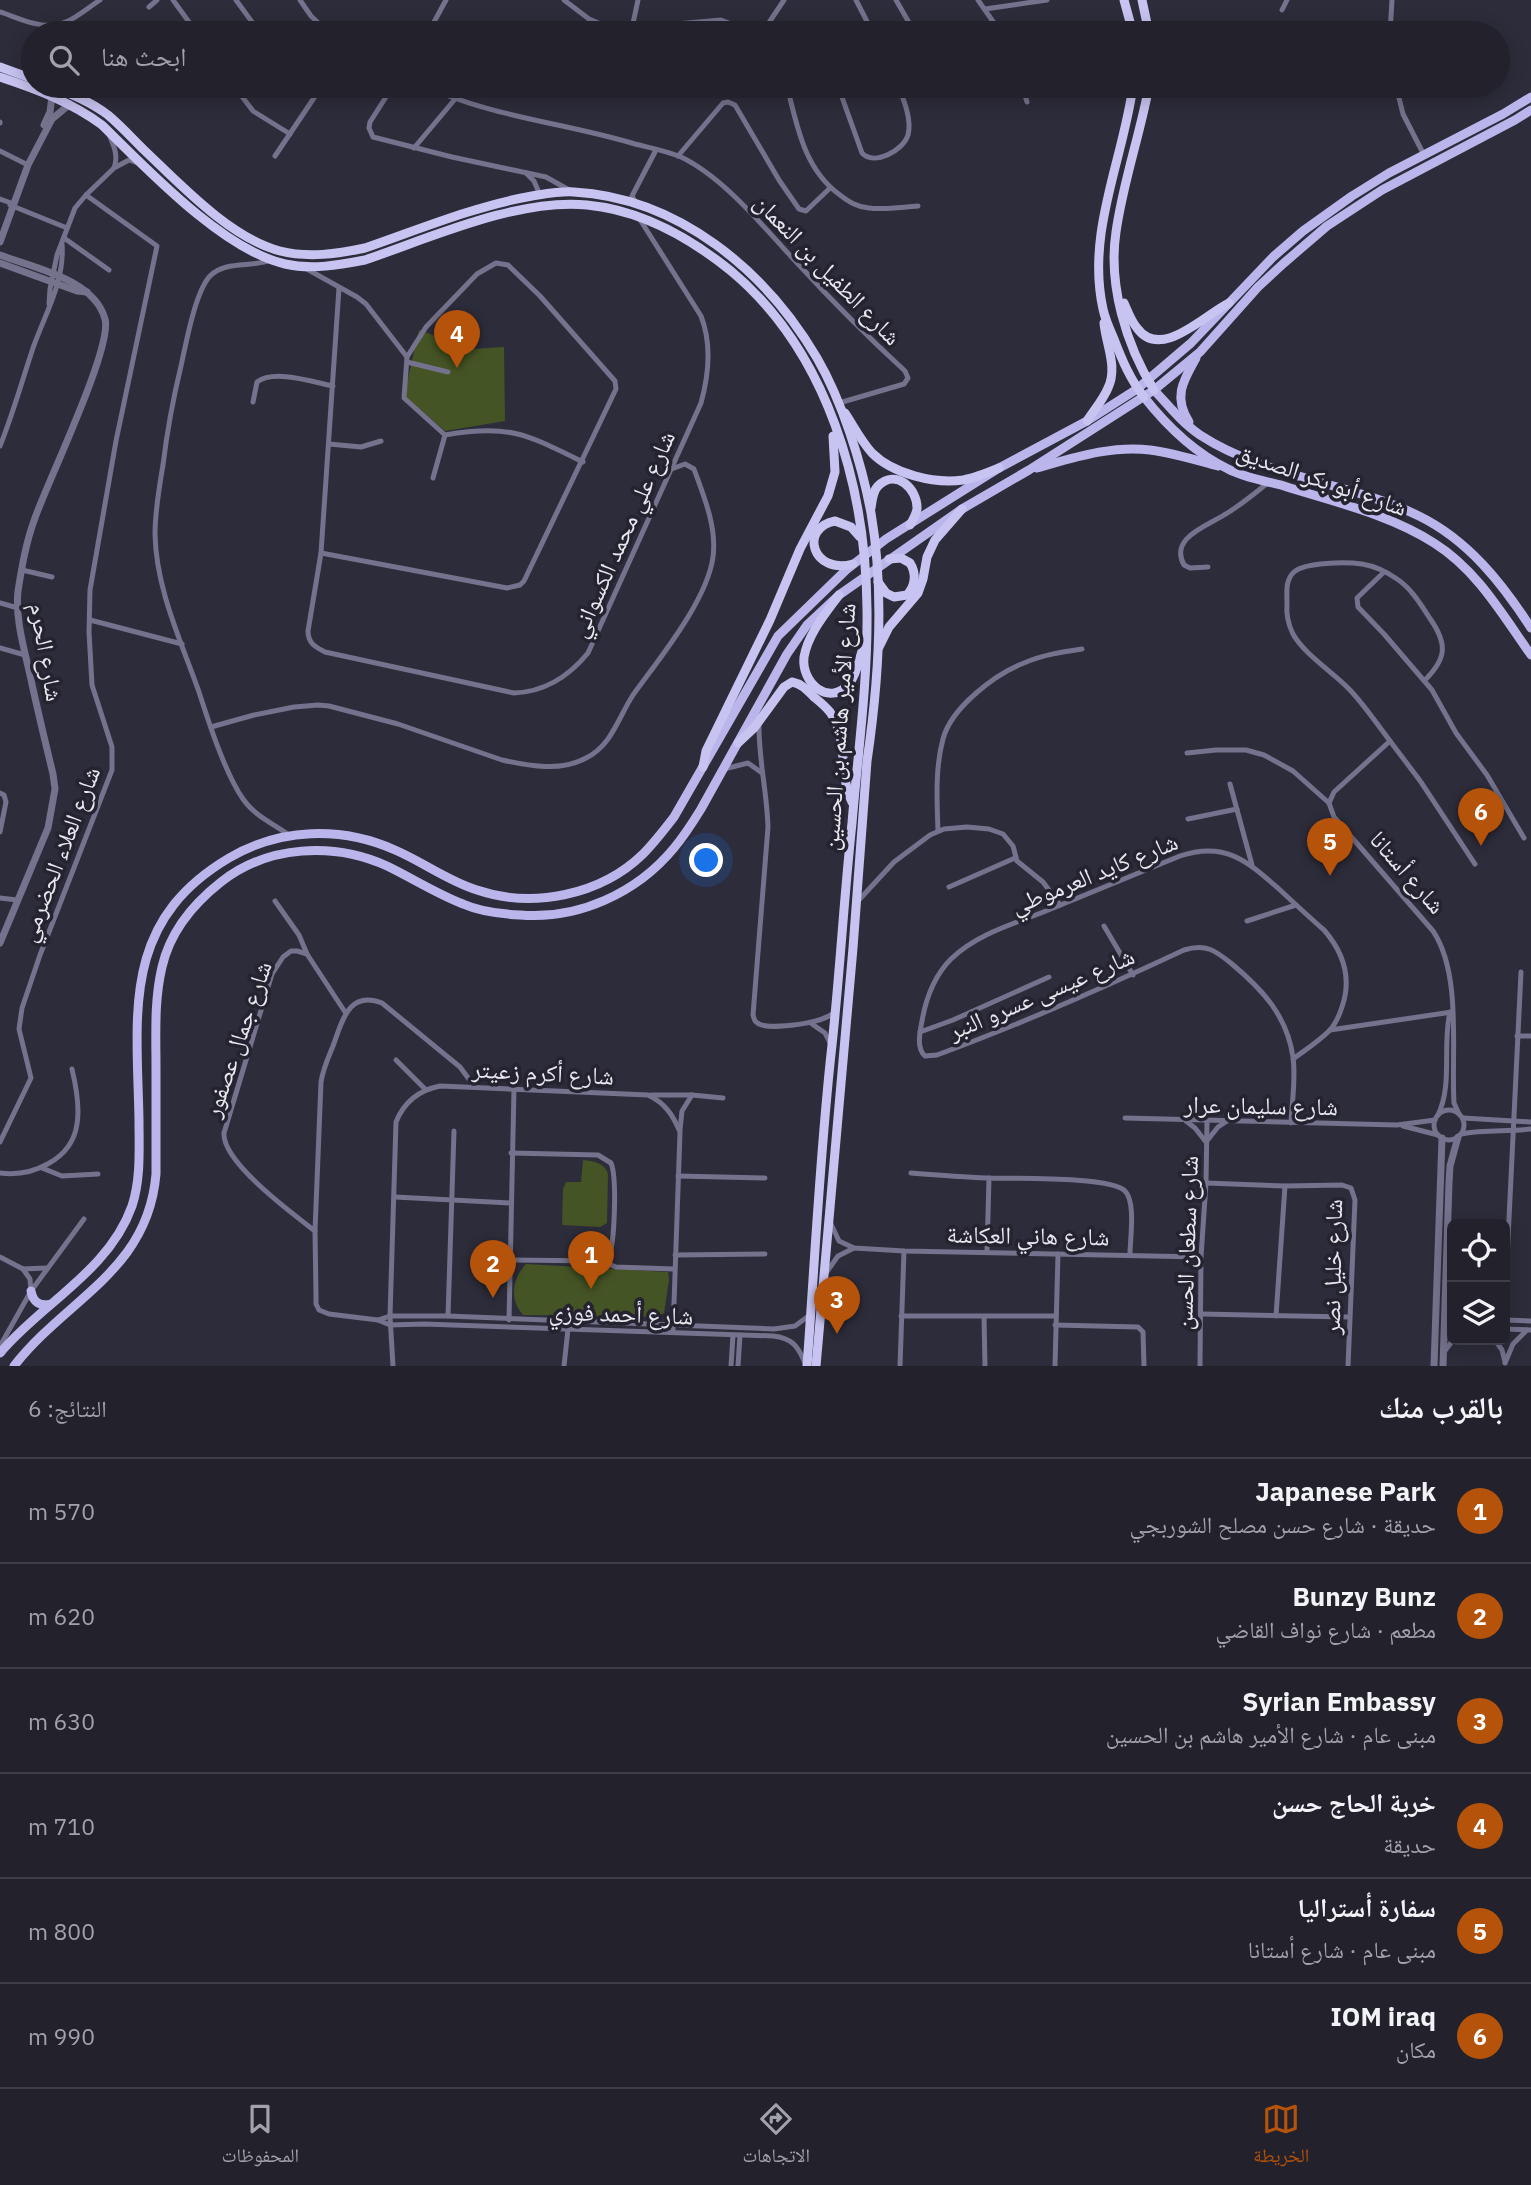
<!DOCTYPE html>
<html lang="ar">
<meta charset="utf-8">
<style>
:root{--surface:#22212c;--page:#2a2934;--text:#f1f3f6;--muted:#a2a3a9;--line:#3f3e48;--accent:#b45309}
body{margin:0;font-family:"IBM Plex Sans","Noto Naskh Arabic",sans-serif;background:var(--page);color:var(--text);direction:rtl}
.controls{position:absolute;right:21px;bottom:21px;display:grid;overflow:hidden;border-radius:10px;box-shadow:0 4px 18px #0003}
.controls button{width:63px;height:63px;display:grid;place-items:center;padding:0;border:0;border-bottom:2px solid var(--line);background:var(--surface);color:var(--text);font:35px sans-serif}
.you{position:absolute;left:707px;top:861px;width:24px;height:24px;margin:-18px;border:5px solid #fff;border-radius:50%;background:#1a73e8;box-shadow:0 0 0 10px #1a73e833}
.badge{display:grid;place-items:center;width:46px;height:46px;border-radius:50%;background:var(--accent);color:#fff;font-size:23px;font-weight:700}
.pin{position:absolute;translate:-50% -58px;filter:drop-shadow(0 2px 4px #0008)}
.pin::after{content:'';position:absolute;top:37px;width:24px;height:21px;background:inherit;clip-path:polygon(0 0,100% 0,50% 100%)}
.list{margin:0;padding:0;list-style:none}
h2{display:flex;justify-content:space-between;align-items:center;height:91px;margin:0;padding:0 28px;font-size:30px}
h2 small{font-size:23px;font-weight:400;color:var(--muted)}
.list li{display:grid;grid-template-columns:46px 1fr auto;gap:21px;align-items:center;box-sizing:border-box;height:105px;padding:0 28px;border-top:2px solid var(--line)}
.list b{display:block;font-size:26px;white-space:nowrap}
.list p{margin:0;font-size:23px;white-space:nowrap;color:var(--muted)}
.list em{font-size:23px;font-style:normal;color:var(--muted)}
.icon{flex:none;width:38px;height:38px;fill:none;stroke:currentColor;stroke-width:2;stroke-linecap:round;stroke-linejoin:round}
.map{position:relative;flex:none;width:1531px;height:1366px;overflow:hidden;direction:ltr}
.search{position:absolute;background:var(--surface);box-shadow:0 4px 18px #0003;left:21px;right:21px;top:21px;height:77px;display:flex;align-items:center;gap:18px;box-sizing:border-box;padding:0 24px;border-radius:38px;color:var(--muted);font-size:26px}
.sheet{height:721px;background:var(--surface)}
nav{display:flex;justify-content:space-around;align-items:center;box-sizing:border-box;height:98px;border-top:2px solid var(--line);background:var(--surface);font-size:19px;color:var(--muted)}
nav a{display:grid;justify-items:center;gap:4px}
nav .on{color:var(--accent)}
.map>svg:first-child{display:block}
.green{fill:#455424}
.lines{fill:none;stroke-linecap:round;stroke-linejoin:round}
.minor{stroke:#74728c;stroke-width:5}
.tertiary{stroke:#74728c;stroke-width:7}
.primary{stroke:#bab5ea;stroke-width:9}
.trunk{stroke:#c8c4f2;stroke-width:9}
.labels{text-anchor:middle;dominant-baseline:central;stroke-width:7;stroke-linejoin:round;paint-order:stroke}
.street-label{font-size:24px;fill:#e7e7f0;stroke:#24232f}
</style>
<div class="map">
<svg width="1531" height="1366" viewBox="0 0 1531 1366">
<rect width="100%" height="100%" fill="#2d2c3a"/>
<!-- green -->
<g class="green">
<polygon points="419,330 472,349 504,347 505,421 445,431 404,396"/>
<path d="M583 1160C593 1161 605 1163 608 1174L607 1223 600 1227 562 1225 563 1189 566 1182H581Z"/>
<path d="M526 1264 668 1272 669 1280 664 1313 656 1317 523 1315C509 1299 512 1279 526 1264Z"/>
</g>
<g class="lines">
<!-- minor -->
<g class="minor">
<polyline points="173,0 197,33"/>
<polyline points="236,0 260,33"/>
<polyline points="300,0 311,16 329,33"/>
<polyline points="564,0 589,19 608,27 632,28 721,20 754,33"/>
<polyline points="856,0 873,33"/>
<polyline points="896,0 915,33"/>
<polyline points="978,0 1001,33"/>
<polyline points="149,7 157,0"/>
<polyline points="985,9 1047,0"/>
<polyline points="1282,10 1287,0"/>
<path d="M0 12C16 17 38 28 55 25 71 23 86 9 100 0"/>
<polyline points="632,28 638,0"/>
<polyline points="428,33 446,0"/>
<polyline points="762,33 784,0"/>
<polyline points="889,33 908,22"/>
<polyline points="1390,33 1392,0"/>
<polyline points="234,86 253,111 290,134"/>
<polyline points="393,86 370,122 369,128 373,137 452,157 546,177 571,191"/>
<path d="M425 86C491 117 566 123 635 144 651 148 667 151 681 157 725 178 766 230 799 265 833 302 868 337 905 371L908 378 904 384 839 403"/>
<path d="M608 86C624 89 635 91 651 86"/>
<path d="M787 86C797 126 804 169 840 195 849 202 857 207 869 208 885 210 902 207 918 206"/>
<path d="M838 86 862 153C874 166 903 151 908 135 912 120 904 100 898 86"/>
<polyline points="1022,86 1027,102"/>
<polyline points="1396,86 1403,114 1424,155"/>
<polyline points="0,123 0,122"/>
<path d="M110 137C115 148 118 157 114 168"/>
<polyline points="414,148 466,86"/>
<polyline points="0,151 28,165"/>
<polyline points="275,156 322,86"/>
<polyline points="678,156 723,103 728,102 735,105 779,180 799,209 806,211 830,188"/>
<polyline points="526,173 534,181 540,195"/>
<polyline points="0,199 11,203"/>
<polyline points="636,203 632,196 656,150"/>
<polyline points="10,205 67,228"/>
<polyline points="64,238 109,270"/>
<path d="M271 260C251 268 226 260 210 276 195 292 186 344 181 366 173 399 167 432 163 465 159 488 155 511 155 534 156 589 181 641 199 692 209 723 225 773 243 799 255 816 272 823 289 835"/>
<polyline points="305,268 357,297 366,304 407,357 404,398 445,435"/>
<path d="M339 288 321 553 308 631C308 643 315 647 325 652L514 693C544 692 569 676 588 653L701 403C709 374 712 344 701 316L639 218"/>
<polyline points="49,304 50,289 57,255 75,208 86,195 114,168 129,160 138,163"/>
<polyline points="407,362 448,372"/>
<path d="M253 402 257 382C274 369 313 382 333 386"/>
<polyline points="329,444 361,447 381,441"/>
<path d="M0 446C13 414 22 381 33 348 45 314 65 281 62 244"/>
<path d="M433 478 445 435C510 424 526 434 583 462"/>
<polyline points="321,553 507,588 520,585 524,581 616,389 615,381 540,296 508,265 496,263 477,274 426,327 407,357"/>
<path d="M1208 567 1190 568 1184 565C1169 538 1207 526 1224 515 1240 506 1255 493 1269 482"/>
<polyline points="22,570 52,577"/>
<polyline points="1384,572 1357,598 1358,607 1384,634 1432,690 1456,733 1487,775 1524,838"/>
<polyline points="0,603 18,608"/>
<polyline points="90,620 182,644"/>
<polyline points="0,648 25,655"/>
<path d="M759 722C758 757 767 791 768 827L753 1015C755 1021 754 1021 759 1024 772 1030 826 1023 834 1012"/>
<path d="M211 727 254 715 294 707 318 705 329 706 398 724 502 760C529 766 561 772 586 758 612 745 618 718 633 695 659 659 707 601 713 557 717 527 704 497 694 469L685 464 669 470"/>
<path d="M1390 741C1377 724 1365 706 1350 690 1334 673 1304 654 1293 634 1288 624 1286 614 1287 603 1287 593 1285 580 1294 572 1305 562 1347 562 1362 564 1374 566 1387 572 1397 579 1412 589 1421 605 1431 620 1448 645 1446 659 1425 680"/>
<path d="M1187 753 1216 750H1246L1264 755 1293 771 1329 803 1334 817 1433 931C1462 974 1451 1053 1454 1103L1459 1114"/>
<polyline points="724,769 748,763 762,773"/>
<polyline points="1230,784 1252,865"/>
<polyline points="0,793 4,795 6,802 0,832"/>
<polyline points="1329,803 1334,792 1390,741 1421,782 1475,864"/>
<polyline points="1188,819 1237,809"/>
<path d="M938 831C937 801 935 768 943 739 951 708 995 674 1024 663 1042 655 1062 652 1082 649"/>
<polyline points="949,887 1015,858"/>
<polyline points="0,898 17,900"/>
<polyline points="275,901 299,935 307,954"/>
<polyline points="858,901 894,862 930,835 944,829 967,827 989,829 1003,834 1013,846 1017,861 1043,882 1060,905"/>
<polyline points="1247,921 1296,905"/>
<polyline points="1104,926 1133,975"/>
<polyline points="812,1024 825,1033 831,1045"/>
<polyline points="1330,1030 1452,1012"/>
<polyline points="920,1032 953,1020 1049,977"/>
<polyline points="1517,1036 1531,1036"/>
<polyline points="396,1060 425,1089"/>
<path d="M474 1086 460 1067 382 1003C348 990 342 1022 333 1046 328 1058 323 1069 321 1082L315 1231 316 1295V1304L319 1310 329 1314 378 1320 390 1325 424 1324 773 1336C792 1338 798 1346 805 1363"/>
<polyline points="651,1095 692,1095 723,1098"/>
<circle cx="1449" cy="1125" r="15"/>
<path d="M1438 1115C1453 1084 1442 1045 1450 1012"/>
<polyline points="1125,1118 1397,1125 1435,1120"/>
<polyline points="1463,1118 1531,1122"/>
<polyline points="1186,1121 1195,1128 1206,1142 1218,1127 1227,1121"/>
<path d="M1291 1123C1292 1102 1296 1078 1293 1057 1287 1016 1263 990 1232 964 1216 951 1206 943 1184 950 1103 988 1021 1024 937 1055L925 1056C916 1048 920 1032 922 1021 926 998 935 975 951 959 976 935 1010 925 1041 913 1087 894 1134 875 1180 856 1225 841 1247 861 1279 889 1294 903 1309 917 1324 930 1344 953 1352 978 1342 1007 1339 1016 1335 1025 1329 1031 1318 1042 1305 1050 1293 1059"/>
<polyline points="1403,1126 1438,1135"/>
<polyline points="680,1130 682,1111 692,1095"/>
<path d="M1461 1134C1485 1129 1507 1132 1531 1129"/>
<polyline points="0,1142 31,1078 19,1029 22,1008 40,955 112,770 112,747 92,685 89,632 90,590 116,441 157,246 86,195"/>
<path d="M511 1153 598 1155 611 1163C617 1177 615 1246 608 1259L601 1261"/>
<polyline points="42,1168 62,1176 98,1174"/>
<path d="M0 1173C32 1177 72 1160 77 1124 80 1107 76 1086 72 1069"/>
<path d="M911 1173C936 1175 962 1177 987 1178 1011 1179 1112 1176 1125 1191 1136 1202 1130 1239 1130 1254"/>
<polyline points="678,1176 765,1178"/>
<polyline points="1206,1183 1285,1186 1342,1185 1351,1188 1355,1200 1348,1366"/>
<polyline points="395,1197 510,1203"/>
<polyline points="831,1224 839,1241 854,1248 904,1251 1201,1257"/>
<path d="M315 1231C293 1214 222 1162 224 1133L272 974 283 957 291 951H297L307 954 345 1012"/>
<polyline points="987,1251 989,1178"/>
<polyline points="675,1255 765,1254"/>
<polyline points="0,1257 23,1269 46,1268"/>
<polyline points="510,1260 601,1261 616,1267 674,1269"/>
<polyline points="23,1269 30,1279 31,1291"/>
<polyline points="826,1273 838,1256 854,1248"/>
<polyline points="1505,1301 1521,972"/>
<polyline points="1202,1314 1349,1317"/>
<polyline points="448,1316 454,1131"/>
<polyline points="901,1316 1056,1316"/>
<polyline points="1276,1316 1285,1186"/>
<polyline points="984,1317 985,1366"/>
<polyline points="378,1320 390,1316 448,1316 774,1329 795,1326 810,1315"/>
<polyline points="509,1320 514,1089"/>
<polyline points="1505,1320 1531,1321"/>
<polyline points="1055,1325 1138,1327 1143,1332 1144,1366"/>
<polyline points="1505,1329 1531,1330"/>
<polyline points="1495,1340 1502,1350 1505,1362"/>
<polyline points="0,1346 31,1291 84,1219"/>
<polyline points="1444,1352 1453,1340"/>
<polyline points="1505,1363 1513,1344 1527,1330"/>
<path d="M393 1366 390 1316 396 1122C404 1102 420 1090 440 1086L648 1095C665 1103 673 1115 680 1132L673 1332"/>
<polyline points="564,1366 568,1329"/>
<polyline points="731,1366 733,1335"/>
<polyline points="738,1366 740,1335"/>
<polyline points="900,1366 904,1251"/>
<polyline points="1055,1366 1058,1254"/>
<polyline points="1200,1366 1201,1257 1206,1183 1207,1121"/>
</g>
<!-- tertiary -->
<g class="tertiary">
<polyline points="44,125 50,112 52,96"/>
<polyline points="0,242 28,165 52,119 70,104"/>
<path d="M0 255C34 268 94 279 105 319 113 347 47 483 35 518 26 542 22 566 18 591 15 618 24 648 30 675 37 708 45 741 53 774L55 789 48 828 0 943"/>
<polyline points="0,263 77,291 87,292"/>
<polyline points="1434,1366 1442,1138"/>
<polyline points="1443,1366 1449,1183 1450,1166 1458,1137"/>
</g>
<!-- primary -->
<g class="primary">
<path d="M1154 390C1168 405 1182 423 1200 435 1266 478 1349 482 1419 516 1468 540 1502 583 1531 628"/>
<path d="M1144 397C1166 425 1195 453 1228 469 1245 478 1266 481 1284 486 1334 502 1389 514 1434 543 1477 570 1502 614 1531 655"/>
<path d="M1189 422C1173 397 1183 381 1196 358"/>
<path d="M1037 468C1073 458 1112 445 1150 450 1173 453 1196 460 1218 466"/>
<path d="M31 1291C33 1302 40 1307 51 1304"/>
<path d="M0 1353C42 1303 109 1271 132 1206 141 1179 139 1149 139 1120 137 1013 121 922 229 858 280 828 341 826 395 850 423 862 448 881 477 890 533 909 601 895 643 854 654 843 664 830 674 817L778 636 846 570 886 539 999 468 1087 421 1137 389 1191 343 1273 257 1303 231 1352 196 1389 173 1503 114 1531 97"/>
<path d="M14 1366C67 1298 148 1271 156 1174 156 1138 156 1103 156 1068 156 1034 154 1001 162 967 170 932 193 904 221 882 268 845 334 842 387 866 412 878 437 894 463 904 481 912 500 914 520 915 578 920 637 893 674 848 684 836 693 822 701 809L787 654 807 625 839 595 962 509 1029 470 1154 390 1200 352 1258 287 1284 263 1327 226 1382 190 1515 120 1531 110"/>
</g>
<!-- trunk -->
<g class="trunk">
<polyline points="1124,0 1133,33"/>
<polyline points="1142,0 1149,33"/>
<polyline points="0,67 33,79"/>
<path d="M0 77C36 89 71 102 102 125 147 169 223 250 285 264 312 270 339 265 365 260 430 238 518 198 587 205 641 210 689 237 731 271 828 352 866 487 867 609 868 681 858 752 852 823 844 897 840 971 832 1045 820 1151 815 1259 807 1366"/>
<path d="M51 86C71 94 91 102 108 115 120 125 132 138 143 149 180 184 230 238 280 251 308 258 337 254 365 248 420 229 475 206 532 196 545 194 560 191 574 192 679 198 766 271 817 358 842 401 862 464 871 513 885 594 879 680 867 761L853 948 816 1366"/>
<path d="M1133 86C1123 160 1086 233 1103 309 1105 319 1110 330 1114 339 1122 360 1130 379 1144 397"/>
<path d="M1149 86C1140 135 1123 182 1116 232 1108 285 1126 345 1154 390"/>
<path d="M1124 303C1128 312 1131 321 1137 328 1161 361 1204 315 1229 303"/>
<path d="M845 413C853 425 861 441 872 453 893 474 934 484 963 480 975 478 987 473 999 468"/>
<path d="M1087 421C1094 410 1103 400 1108 388 1118 367 1106 345 1104 323"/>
<path d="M871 508C872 500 873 491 878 486 896 468 918 489 917 509 916 515 913 520 910 525"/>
<path d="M853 564C812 575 799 528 835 521L851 527 860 537"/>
<path d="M878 582 886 593 894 597 907 595C915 586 917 574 910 563L901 558 889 559"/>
<path d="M839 595C825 614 808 634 804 657 801 683 829 707 849 684 857 674 859 660 863 648"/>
<polyline points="879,647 889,627 918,593 923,579 927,557 935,540 962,509"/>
<path d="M738 743 754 728 784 687 792 682C802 684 807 690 814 697 820 702 825 706 830 712 849 739 838 774 852 802"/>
<polyline points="703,767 706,751 770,620 800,549 828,496 835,472 833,436"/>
</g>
</g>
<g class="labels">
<!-- street labels -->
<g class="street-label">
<text transform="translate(828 269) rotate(46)">شارع الطفيل بن النعمان</text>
<text transform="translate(1322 479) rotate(19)">شارع أبو بكر الصديق</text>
<text transform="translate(622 534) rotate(-66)">شارع علي محمد الكسواني</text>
<text transform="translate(47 652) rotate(80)">شارع الحرم</text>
<text transform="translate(838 727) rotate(-86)">شارع الأمير هاشم بن الحسين</text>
<text transform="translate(59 854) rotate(-69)">شارع العلاء الحضرمي</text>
<text transform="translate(1408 872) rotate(49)">شارع أستانا</text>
<text transform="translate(1094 873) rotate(-22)">شارع كايد العرموطي</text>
<text transform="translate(1041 993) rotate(-23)">شارع عيسى عسرو النبر</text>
<text transform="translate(237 1039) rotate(-71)">شارع جمال عصفور</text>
<text transform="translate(543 1072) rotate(3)">شارع أكرم زعيتر</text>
<text transform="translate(1261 1105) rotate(1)">شارع سليمان عرار</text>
<text transform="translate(1028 1235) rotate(1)">شارع هاني العكاشة</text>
<text transform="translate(1186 1243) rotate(-88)">شارع سطعان الحسن</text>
<text transform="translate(1332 1267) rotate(-89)">شارع خليل نصر</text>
<text transform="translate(621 1313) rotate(2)">شارع أحمد فوزي</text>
</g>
</g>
</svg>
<div class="controls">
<button><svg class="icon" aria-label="locate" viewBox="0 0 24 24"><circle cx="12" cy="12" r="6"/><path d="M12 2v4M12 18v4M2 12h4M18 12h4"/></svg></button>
<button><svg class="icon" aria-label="layers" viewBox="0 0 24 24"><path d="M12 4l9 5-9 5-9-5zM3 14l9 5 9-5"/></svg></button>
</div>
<div class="you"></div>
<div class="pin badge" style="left:591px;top:1289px">1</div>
<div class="pin badge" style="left:493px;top:1298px">2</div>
<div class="pin badge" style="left:837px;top:1334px">3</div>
<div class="pin badge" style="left:457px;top:368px">4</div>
<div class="pin badge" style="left:1330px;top:876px">5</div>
<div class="pin badge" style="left:1481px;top:846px">6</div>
<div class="search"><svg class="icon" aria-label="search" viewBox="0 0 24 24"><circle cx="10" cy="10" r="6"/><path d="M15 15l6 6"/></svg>ابحث هنا</div>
</div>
<section class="sheet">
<h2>بالقرب منك<small>النتائج: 6</small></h2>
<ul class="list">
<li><span class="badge">1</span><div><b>Japanese Park</b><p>حديقة · شارع حسن مصلح الشوربجي</p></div><em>570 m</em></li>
<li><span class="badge">2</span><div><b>Bunzy Bunz</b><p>مطعم · شارع نواف القاضي</p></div><em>620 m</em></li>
<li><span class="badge">3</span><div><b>Syrian Embassy</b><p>مبنى عام · شارع الأمير هاشم بن الحسين</p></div><em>630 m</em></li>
<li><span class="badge">4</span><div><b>خربة الحاج حسن</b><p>حديقة</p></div><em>710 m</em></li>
<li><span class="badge">5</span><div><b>سفارة أستراليا</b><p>مبنى عام · شارع أستانا</p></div><em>800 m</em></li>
<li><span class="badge">6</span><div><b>IOM iraq</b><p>مكان</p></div><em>990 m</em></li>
</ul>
</section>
<nav>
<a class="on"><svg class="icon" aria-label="map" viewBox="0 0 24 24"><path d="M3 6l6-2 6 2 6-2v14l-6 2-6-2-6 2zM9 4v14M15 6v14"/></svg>الخريطة</a>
<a><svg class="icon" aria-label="directions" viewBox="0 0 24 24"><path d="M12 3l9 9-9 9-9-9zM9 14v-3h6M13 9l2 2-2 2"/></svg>الاتجاهات</a>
<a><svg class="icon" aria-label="saved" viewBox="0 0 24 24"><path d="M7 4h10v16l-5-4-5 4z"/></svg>المحفوظات</a>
</nav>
